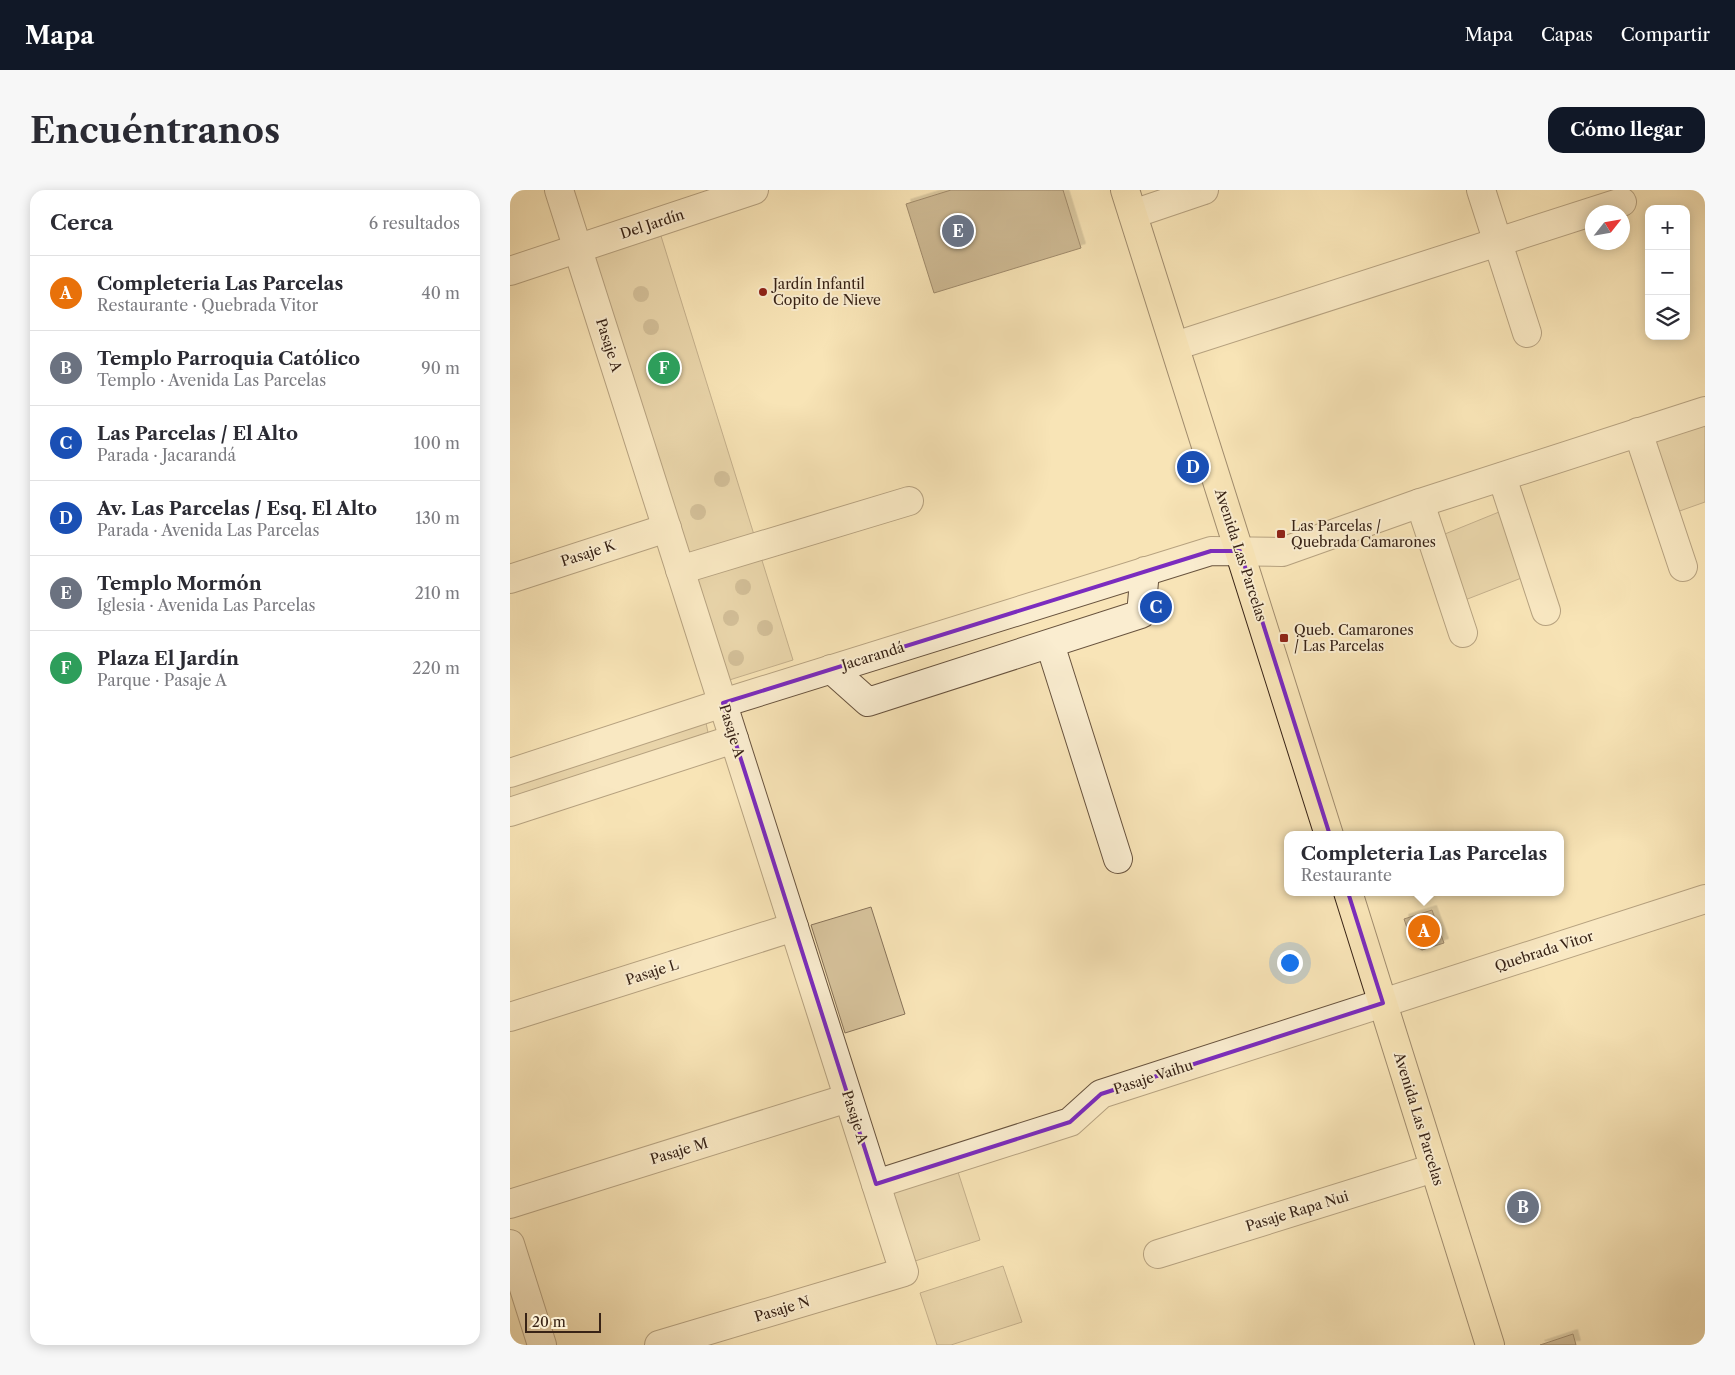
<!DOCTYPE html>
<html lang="es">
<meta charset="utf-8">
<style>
:root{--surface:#fff;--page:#f7f7f7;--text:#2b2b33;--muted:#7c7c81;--line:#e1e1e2;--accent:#111827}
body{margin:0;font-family:"Libre Caslon Text",serif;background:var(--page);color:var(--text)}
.controls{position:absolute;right:15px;top:15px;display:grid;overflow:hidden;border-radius:10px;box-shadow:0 2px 12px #0003}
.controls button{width:45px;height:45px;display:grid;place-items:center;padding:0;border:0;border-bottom:1px solid var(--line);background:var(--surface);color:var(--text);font:25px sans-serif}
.compass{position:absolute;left:1075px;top:15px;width:45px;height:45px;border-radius:50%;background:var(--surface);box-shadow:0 2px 12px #0003;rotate:59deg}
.scale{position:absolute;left:15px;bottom:12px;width:76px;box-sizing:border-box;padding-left:5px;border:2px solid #382316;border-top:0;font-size:14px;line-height:18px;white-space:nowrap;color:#382316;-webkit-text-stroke:4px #faedd0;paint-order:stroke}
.you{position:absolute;left:779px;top:772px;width:18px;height:18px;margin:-12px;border:4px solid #fff;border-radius:50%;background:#1a73e8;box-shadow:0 0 0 8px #1a73e833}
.badge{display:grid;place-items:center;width:32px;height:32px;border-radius:50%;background:var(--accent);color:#fff;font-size:16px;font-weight:700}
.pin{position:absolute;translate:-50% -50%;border:2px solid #fff;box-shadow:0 1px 5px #0006}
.popup{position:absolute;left:774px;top:641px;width:280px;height:65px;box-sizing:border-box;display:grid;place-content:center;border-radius:10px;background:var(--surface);filter:drop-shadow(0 1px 4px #0005);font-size:16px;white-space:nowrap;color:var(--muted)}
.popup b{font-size:19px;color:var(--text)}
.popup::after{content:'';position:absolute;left:50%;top:100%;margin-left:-10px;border:10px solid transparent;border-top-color:var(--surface)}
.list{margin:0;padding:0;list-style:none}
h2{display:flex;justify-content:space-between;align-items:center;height:65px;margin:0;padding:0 20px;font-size:21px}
h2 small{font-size:16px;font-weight:400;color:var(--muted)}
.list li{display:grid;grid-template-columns:32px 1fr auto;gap:15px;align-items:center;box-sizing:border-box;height:75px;padding:0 20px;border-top:1px solid var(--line)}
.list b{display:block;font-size:19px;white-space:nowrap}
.list p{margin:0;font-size:16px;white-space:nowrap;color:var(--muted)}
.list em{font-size:16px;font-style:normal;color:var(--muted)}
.icon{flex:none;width:28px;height:28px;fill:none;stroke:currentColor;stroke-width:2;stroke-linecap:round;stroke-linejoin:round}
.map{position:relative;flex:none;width:1195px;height:1155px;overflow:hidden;border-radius:15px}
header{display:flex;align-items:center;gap:30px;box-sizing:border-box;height:70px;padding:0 25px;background:var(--accent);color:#fff}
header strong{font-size:24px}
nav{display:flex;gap:28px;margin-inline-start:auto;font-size:18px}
.intro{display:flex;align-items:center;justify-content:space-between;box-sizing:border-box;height:120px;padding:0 30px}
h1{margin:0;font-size:35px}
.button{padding:12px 22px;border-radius:15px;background:var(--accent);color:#fff;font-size:18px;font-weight:700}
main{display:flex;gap:30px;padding:0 30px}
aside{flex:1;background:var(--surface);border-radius:15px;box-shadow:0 2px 12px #0003}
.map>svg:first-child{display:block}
.green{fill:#d7c39c;stroke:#887359}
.building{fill:#9c876a;stroke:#382316;filter:url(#shadow)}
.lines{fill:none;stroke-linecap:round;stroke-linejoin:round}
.minor-casing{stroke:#68533e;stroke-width:30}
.major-casing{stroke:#382316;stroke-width:30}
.minor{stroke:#faedd0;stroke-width:28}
.major{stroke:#f8e4b7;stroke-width:28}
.tree{fill:#a49071}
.marked{fill:none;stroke:#7b2cbf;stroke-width:4;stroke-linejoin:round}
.poi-dot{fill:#8f2418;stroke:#faedd0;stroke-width:2}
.labels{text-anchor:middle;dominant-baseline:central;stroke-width:4;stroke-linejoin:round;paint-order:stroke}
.street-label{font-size:14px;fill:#382316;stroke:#faedd0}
.poi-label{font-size:14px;fill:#382316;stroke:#faedd0;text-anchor:start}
</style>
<header>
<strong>Mapa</strong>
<nav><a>Mapa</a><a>Capas</a><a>Compartir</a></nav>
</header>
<div class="intro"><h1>Encuéntranos</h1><a class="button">Cómo llegar</a></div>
<main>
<aside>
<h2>Cerca<small>6 resultados</small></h2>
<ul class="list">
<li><span class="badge" style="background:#e8710a">A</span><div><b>Completeria Las Parcelas</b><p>Restaurante · Quebrada Vitor</p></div><em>40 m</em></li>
<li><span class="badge" style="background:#6b7280">B</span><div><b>Templo Parroquia Católico</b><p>Templo · Avenida Las Parcelas</p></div><em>90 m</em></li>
<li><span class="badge" style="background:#1a4fb4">C</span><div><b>Las Parcelas / El Alto</b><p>Parada · Jacarandá</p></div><em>100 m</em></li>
<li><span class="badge" style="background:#1a4fb4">D</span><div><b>Av. Las Parcelas / Esq. El Alto</b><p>Parada · Avenida Las Parcelas</p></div><em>130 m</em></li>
<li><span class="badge" style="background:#6b7280">E</span><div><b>Templo Mormón</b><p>Iglesia · Avenida Las Parcelas</p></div><em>210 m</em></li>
<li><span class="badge" style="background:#2e9e5b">F</span><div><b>Plaza El Jardín</b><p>Parque · Pasaje A</p></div><em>220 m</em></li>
</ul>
</aside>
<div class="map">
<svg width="1195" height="1155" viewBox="0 0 1195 1155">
<defs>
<filter id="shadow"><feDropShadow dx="4.5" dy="-4.5" stdDeviation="0" flood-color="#0004"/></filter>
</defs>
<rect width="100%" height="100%" fill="#f8e4b7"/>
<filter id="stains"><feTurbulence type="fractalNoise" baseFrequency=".004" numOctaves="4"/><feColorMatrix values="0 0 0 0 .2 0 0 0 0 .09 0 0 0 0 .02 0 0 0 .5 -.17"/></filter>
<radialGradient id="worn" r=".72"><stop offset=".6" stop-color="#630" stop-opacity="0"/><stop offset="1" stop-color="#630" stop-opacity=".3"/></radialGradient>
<!-- green -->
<g class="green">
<polygon points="151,46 283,470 213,492 81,68"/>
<polygon points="1195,233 1195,312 1164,323 1140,252"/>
<polygon points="989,322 1014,387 955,410 930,346"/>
<polygon points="196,533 203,566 0,630 0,596"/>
<polygon points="361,717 395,824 335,843 301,735"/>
<polygon points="448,982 470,1050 399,1073 377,1004"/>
<polygon points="493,1076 512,1132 441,1155 427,1155 410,1103"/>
</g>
<!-- building -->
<g class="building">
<polygon points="441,0 553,0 571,58 424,103 396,14"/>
<polygon points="922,720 934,753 912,760 903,755 894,729"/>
<polygon points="1063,1144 1066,1155 1030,1155"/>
</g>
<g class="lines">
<!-- minor casing -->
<g class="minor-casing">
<g id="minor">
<polyline points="49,0 394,1082 149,1155"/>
<polyline points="971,0 1017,143"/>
<polyline points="623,24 694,0"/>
<polyline points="0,81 244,0"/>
<polyline points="665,156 1112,12"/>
<polyline points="1128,242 1173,377"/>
<polyline points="992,287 1036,421"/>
<polyline points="910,313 953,443"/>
<polyline points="170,380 399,311"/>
<polyline points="0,389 157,338"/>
<polyline points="540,454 608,669"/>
<polyline points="321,479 358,512 631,424 635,381"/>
<polyline points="0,583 213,513 701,361 772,362 910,313 1195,221"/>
<polyline points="0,622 224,549"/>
<polyline points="0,827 284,737"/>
<polyline points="366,994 560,932 591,904 1195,709"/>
<polyline points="0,1014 338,908"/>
<polyline points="0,1054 32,1155"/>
<polyline points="648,1064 924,978"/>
</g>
</g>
<!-- major casing -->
<g class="major-casing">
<g id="major">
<polyline points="615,0 819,645"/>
<polyline points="838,702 980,1155"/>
</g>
</g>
<!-- minor -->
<use href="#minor" class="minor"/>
<!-- major -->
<use href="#major" class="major"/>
</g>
<!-- trees -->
<g class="tree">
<circle cx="131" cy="104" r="8"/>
<circle cx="141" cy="137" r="8"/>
<circle cx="212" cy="289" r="8"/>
<circle cx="188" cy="322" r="8"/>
<circle cx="233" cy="397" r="8"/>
<circle cx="221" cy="428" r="8"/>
<circle cx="255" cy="438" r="8"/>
<circle cx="226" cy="468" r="8"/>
</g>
<!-- marked area -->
<path d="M0 0H1195V1155H0ZM701 361H730L873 813 591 904 560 932 366 994 213 513Z" fill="#f8e4b7" fill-opacity=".55" fill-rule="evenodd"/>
<path class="marked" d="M701 361H730L873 813 591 904 560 932 366 994 213 513Z"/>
<!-- markers -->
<g class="poi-dot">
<circle cx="253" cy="102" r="5"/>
<rect x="766" y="339" width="10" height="10" rx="2.5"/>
<rect x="769" y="443" width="10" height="10" rx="2.5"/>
</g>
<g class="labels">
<!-- street labels -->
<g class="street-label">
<text transform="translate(142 34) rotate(-18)">Del Jardín</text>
<text transform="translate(99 155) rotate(72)">Pasaje A</text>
<text transform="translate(78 363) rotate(-18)">Pasaje K</text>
<text transform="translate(731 365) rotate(72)">Avenida Las Parcelas</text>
<text transform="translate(363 466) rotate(-17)">Jacarandá</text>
<text transform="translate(222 541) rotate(73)">Pasaje A</text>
<text transform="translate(1034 761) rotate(-18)">Quebrada Vitor</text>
<text transform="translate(142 782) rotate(-18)">Pasaje L</text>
<text transform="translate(643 887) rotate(-18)">Pasaje Vaihu</text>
<text transform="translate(345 927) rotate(72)">Pasaje A</text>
<text transform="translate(909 929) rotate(73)">Avenida Las Parcelas</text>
<text transform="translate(169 961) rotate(-17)">Pasaje M</text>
<text transform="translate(787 1021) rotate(-17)">Pasaje Rapa Nui</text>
<text transform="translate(272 1119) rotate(-17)">Pasaje N</text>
</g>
<!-- poi labels -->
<g class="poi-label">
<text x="263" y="94">Jardín Infantil<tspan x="263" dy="16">Copito de Nieve</tspan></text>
<text x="781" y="336">Las Parcelas /<tspan x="781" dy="16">Quebrada Camarones</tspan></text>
<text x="784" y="440">Queb. Camarones<tspan x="784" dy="16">/ Las Parcelas</tspan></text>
</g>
</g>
<rect width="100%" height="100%" filter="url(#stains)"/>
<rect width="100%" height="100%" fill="url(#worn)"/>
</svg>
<div class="controls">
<button>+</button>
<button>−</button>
<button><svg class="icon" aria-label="layers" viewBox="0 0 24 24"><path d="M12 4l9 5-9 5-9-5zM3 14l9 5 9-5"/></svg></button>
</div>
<svg class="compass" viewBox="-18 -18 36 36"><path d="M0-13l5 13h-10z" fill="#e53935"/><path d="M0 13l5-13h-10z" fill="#7c7c81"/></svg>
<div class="scale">20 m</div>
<div class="you"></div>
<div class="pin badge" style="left:914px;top:741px;background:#e8710a">A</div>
<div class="popup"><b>Completeria Las Parcelas</b>Restaurante</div>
<div class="pin badge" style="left:1013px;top:1017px;background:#6b7280">B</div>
<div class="pin badge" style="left:646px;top:417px;background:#1a4fb4">C</div>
<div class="pin badge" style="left:683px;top:277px;background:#1a4fb4">D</div>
<div class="pin badge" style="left:448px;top:41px;background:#6b7280">E</div>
<div class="pin badge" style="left:154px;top:178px;background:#2e9e5b">F</div>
</div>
</main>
